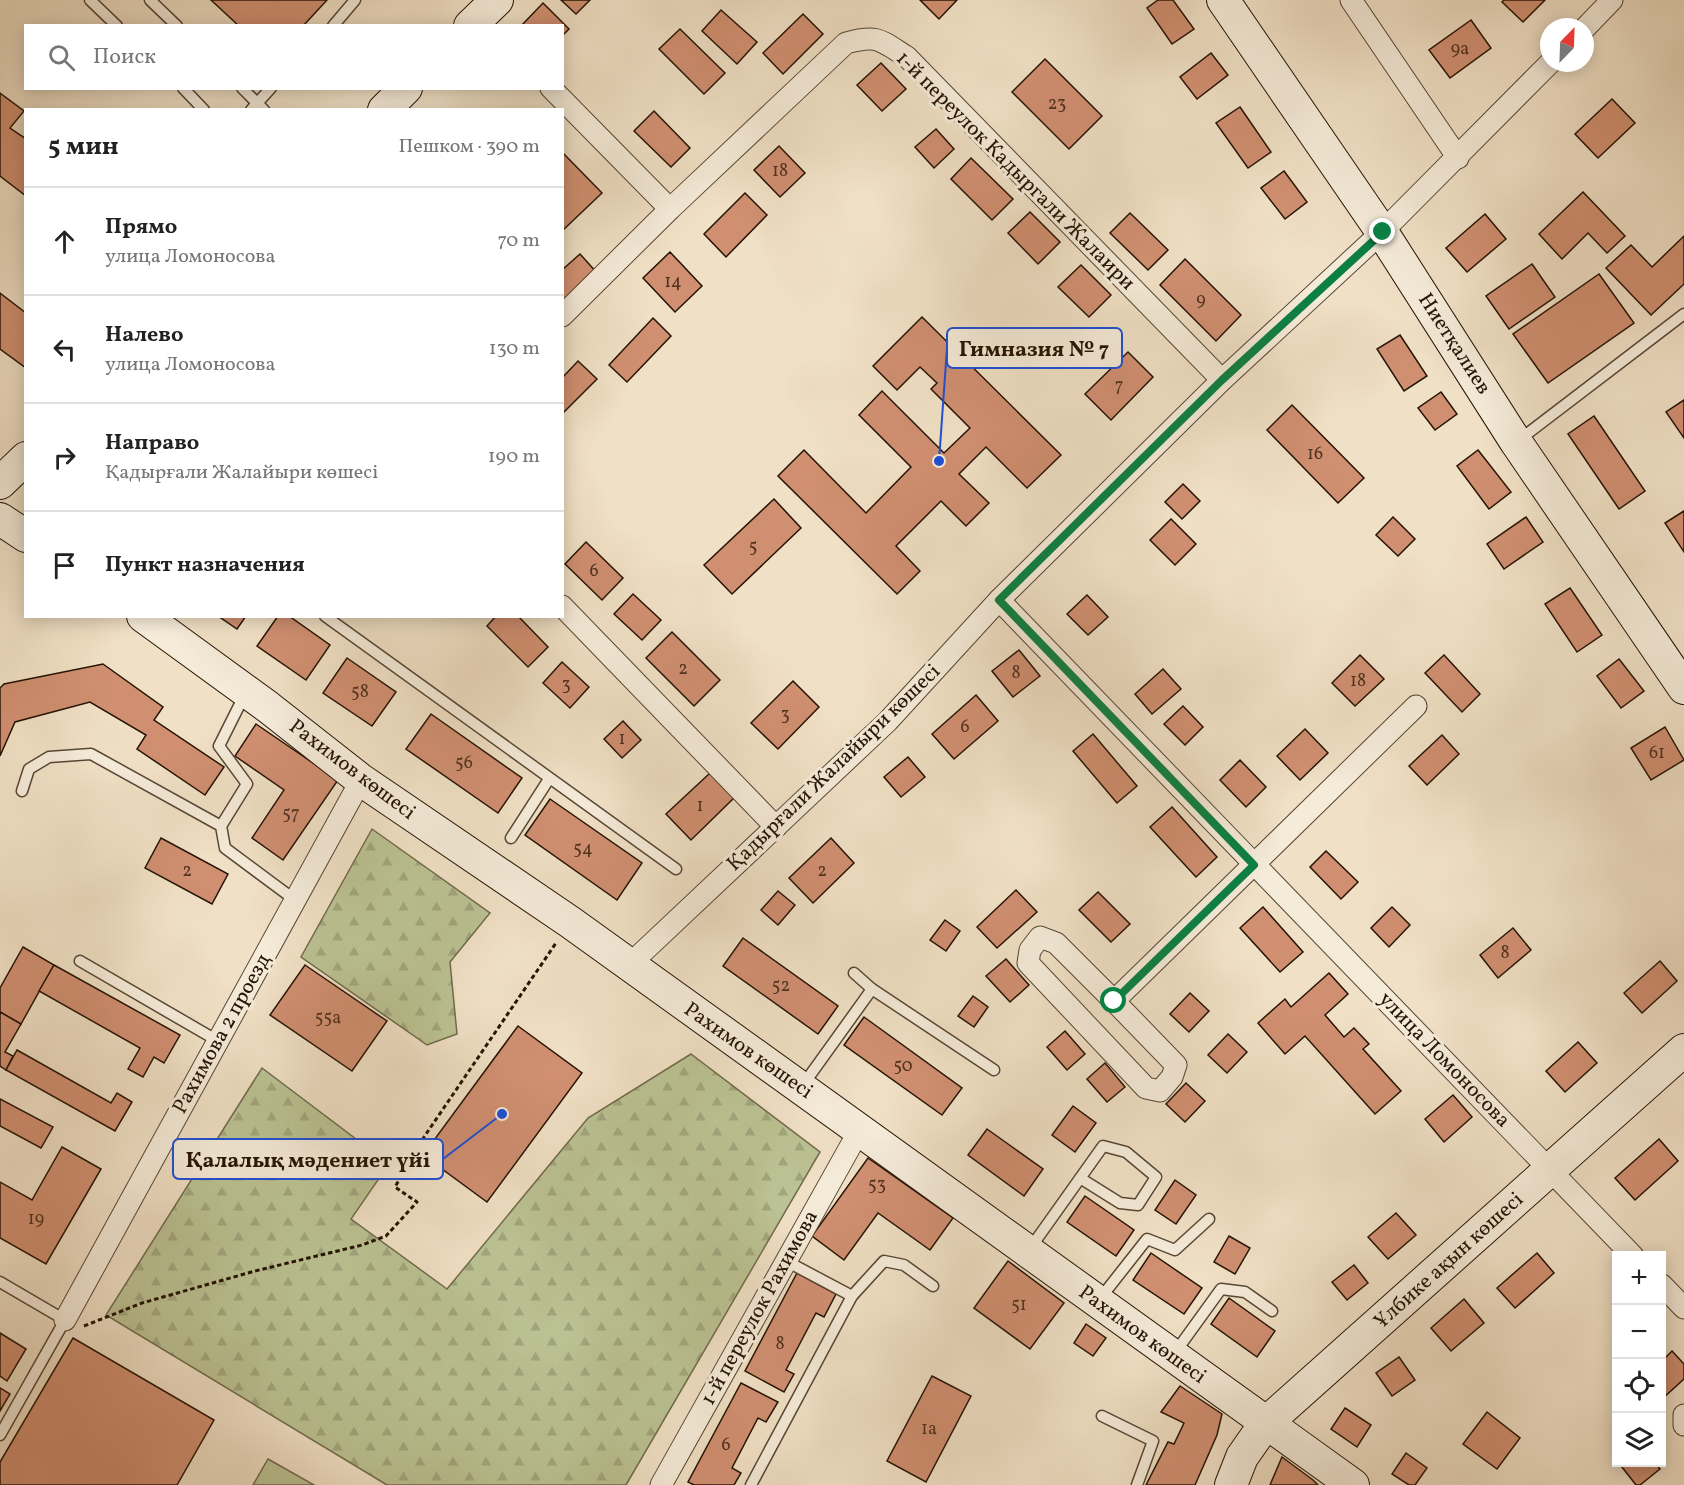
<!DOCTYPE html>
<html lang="ru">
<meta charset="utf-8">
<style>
:root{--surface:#fff;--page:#f2f2f2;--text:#222;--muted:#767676;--line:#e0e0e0}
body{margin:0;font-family:Vollkorn,serif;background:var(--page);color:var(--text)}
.controls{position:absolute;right:18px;bottom:18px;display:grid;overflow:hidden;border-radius:0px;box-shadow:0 3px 15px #0003}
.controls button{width:54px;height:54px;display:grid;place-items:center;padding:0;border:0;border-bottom:2px solid var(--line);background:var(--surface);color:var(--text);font:30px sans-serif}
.compass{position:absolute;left:1540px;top:18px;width:54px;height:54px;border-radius:50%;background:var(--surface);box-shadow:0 3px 15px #0003;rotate:23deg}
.stop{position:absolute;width:18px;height:18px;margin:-14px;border:4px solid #0b8043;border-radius:50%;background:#fff}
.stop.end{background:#0b8043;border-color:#fff;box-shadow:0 2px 6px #0008}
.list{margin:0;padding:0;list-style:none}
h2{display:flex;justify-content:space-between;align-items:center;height:78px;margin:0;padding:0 24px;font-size:26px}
h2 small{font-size:20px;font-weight:400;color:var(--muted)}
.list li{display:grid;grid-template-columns:39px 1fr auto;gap:18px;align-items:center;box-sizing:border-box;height:108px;padding:0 24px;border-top:2px solid var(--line)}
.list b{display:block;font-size:22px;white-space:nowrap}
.list p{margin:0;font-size:20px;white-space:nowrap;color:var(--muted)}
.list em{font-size:20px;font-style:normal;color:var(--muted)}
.icon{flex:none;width:33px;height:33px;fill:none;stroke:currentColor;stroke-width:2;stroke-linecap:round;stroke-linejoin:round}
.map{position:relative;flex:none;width:1684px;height:1485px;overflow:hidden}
.search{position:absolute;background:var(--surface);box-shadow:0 3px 15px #0003;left:24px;top:24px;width:540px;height:66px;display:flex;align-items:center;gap:15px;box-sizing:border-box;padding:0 21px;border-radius:0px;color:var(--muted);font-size:22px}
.panel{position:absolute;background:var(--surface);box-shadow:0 3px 15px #0003;left:24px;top:108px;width:540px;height:510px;border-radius:0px}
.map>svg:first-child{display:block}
.grass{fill:#bbc293;stroke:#706a4c;stroke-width:1.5}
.forest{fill:url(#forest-firs);stroke:#706a4c;stroke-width:1.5}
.building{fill:#d08f71;stroke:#251304;stroke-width:1.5}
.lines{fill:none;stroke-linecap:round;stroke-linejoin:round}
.lane-casing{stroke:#584634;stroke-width:13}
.street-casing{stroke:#584634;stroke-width:23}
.secondary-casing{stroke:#251304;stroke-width:34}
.path{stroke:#251304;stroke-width:3;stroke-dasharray:4.5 3;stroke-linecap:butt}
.lane{stroke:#f5ebd9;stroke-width:10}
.street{stroke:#f5ebd9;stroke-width:21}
.secondary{stroke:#f5ebd9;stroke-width:32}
.route{stroke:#0b8043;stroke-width:8}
.labels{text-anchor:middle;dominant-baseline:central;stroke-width:6;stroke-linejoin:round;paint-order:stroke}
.number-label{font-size:18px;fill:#50321f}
.street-label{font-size:21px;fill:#251304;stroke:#f5ebd9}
.leader{fill:none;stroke:#1d4ed8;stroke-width:2}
.callout-dot{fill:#1d4ed8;stroke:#f5ebd9;stroke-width:2}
.callout{fill:#f5ebd9;stroke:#1d4ed8;stroke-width:2}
.callout-label{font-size:22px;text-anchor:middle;font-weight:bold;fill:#251304}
</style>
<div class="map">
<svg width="1684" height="1485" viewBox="0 0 1684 1485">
<defs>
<pattern id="forest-firs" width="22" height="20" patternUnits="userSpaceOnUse" patternTransform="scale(1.5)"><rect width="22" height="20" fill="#bbc293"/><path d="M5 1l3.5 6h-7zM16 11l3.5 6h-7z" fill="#a1a67d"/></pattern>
</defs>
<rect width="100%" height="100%" fill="#f0e0c5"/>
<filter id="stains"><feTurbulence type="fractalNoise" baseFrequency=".00333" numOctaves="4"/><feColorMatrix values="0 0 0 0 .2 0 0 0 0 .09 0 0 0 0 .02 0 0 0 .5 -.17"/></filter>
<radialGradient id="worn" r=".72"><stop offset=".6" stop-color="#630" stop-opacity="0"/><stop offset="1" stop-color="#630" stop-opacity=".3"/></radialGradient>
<!-- grass -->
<polygon class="grass" points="268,1459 314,1485 253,1485"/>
<!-- forest -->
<g class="forest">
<polygon points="372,829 490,913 450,962 457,1034 427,1045 301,957"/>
<polygon points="691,1054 820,1152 626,1485 387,1485 106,1315 262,1068 389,1164 351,1219 447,1289 588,1118"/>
</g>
<!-- building -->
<g class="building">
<polygon points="211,0 327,0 303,26 239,26"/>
<polygon points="561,0 590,0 576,14"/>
<polygon points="920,0 957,0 939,19"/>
<polygon points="1158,0 1173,0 1194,29 1172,44 1147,8"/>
<polygon points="1504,0 1545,0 1523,22 1502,2"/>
<polygon points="543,3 569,29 562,36 562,26 521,26"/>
<polygon points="721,10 757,42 737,64 702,31"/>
<polygon points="803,14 823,34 783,74 763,53"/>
<polygon points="1471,20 1491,48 1450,78 1429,50"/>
<polygon points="680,29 725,73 704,94 659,49"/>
<polygon points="1211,53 1228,75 1197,99 1180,77"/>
<polygon points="1045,59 1102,116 1069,149 1012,92"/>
<polygon points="881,63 906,89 882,111 857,85"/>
<polygon points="0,93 24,111 10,128 26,139 26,196 0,176"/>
<polygon points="1612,99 1635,123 1598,158 1575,134"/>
<polygon points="1240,107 1271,152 1248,168 1216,123"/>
<polygon points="654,111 690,148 671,167 634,131"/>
<polygon points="936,129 954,149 934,168 915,147"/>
<polygon points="779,146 805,173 780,197 754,170"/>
<polygon points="562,152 602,193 562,231"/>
<polygon points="971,158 1013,199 992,220 951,179"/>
<polygon points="1284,171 1307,202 1285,219 1261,188"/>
<polygon points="1583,192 1625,236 1607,253 1588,233 1562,259 1539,234"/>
<polygon points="745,193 767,215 726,257 704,234"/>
<polygon points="1030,212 1060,242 1038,264 1008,233"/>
<polygon points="1130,213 1168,250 1148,270 1110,233"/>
<polygon points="1485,214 1506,239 1467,272 1446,248"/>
<polygon points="1684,236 1684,284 1651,315 1606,268 1631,245 1652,267"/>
<polygon points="670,252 702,286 675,312 643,278"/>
<polygon points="580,254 598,274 568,302 562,297 562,270"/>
<polygon points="1185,259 1241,315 1216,341 1160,285"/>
<polygon points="1532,264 1555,297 1509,329 1486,296"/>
<polygon points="1081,265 1111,295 1089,317 1058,287"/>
<polygon points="1599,274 1634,323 1548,383 1513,334"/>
<polygon points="0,293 26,313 26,368 0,349"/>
<polygon points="922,317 1061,455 1027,488 986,447 959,474 989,503 966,526 941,501 896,546 920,571 897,594 778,476 804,450 866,513 911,467 859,415 882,391 944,453 970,428 931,389 937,383 920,367 897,390 873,366"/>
<polygon points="653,318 671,336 627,382 609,365"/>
<polygon points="1400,335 1427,376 1404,391 1377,349"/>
<polygon points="1128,352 1153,377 1111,420 1085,394"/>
<polygon points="578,361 597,379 562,414 562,378"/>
<polygon points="1441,392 1457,414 1435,430 1418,408"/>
<polygon points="1684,400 1684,438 1666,412"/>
<polygon points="1292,405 1364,478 1338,503 1267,430"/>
<polygon points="1594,416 1645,491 1619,509 1568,434"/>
<polygon points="1478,450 1511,492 1489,509 1457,466"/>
<polygon points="1183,484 1200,501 1182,519 1165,502"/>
<polygon points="774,499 801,528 732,594 704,565"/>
<polygon points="1684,511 1684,552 1665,523"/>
<polygon points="1393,517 1415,539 1398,556 1376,535"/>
<polygon points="1526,517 1543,542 1504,569 1487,544"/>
<polygon points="1171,519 1196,544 1175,565 1150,540"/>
<polygon points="586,542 623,578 602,600 565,564"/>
<polygon points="1570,588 1602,635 1577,652 1545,604"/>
<polygon points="633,594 661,620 642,640 614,614"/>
<polygon points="1087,595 1108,617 1088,635 1067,614"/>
<polygon points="218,616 246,616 237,629"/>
<polygon points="278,616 289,616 330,645 306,680 257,646"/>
<polygon points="496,616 518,616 548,647 528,667 487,626"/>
<polygon points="672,632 720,680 694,706 646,658"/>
<polygon points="1019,650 1040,676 1013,697 992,671"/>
<polygon points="1360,655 1384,679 1355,706 1332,683"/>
<polygon points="1444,655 1480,694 1462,712 1425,673"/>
<polygon points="347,658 396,692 372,726 323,693"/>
<polygon points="1619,659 1644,691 1621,708 1597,676"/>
<polygon points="562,662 589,687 570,708 543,683"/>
<polygon points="103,664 163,707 154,720 224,767 205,795 137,749 146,735 90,702 15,722 0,756 0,688 4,684"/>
<polygon points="1163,669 1181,689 1152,714 1135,694"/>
<polygon points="793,681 819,707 778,749 751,723"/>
<polygon points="976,695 998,721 954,759 932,734"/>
<polygon points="1183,706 1203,727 1185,745 1164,724"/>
<polygon points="431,714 522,778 498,813 406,749"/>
<polygon points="623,721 641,740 622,758 604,739"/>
<polygon points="256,724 338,780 283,860 252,838 284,790 235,756"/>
<polygon points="1665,727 1684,760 1651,780 1631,748"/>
<polygon points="1305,729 1328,753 1300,780 1277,756"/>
<polygon points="1093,734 1137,786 1117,803 1073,751"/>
<polygon points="1442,735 1459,754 1427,785 1409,766"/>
<polygon points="908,757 925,777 901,797 884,777"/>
<polygon points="1240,760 1266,787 1246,807 1220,780"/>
<polygon points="710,773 734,798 691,840 666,814"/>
<polygon points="550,799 642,863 617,900 525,835"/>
<polygon points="1172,807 1217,857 1196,877 1150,827"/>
<polygon points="161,838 228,874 212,904 145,868"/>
<polygon points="831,838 854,863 813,903 789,878"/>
<polygon points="1326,851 1358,882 1341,899 1310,867"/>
<polygon points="1016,890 1037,912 997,948 977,927"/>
<polygon points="778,891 795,905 778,925 761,910"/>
<polygon points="1098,892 1130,924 1111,942 1079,910"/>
<polygon points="1263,907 1303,952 1280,972 1240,928"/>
<polygon points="1392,907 1410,925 1389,947 1371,928"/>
<polygon points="945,920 960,931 946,951 930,940"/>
<polygon points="1513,928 1531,950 1498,978 1480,955"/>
<polygon points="743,938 838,1006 818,1034 723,966"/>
<polygon points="23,947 54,965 21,1024 0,1012 0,988"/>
<polygon points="1006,959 1029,985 1010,1002 986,976"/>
<polygon points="1660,961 1677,981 1642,1013 1624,993"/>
<polygon points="54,965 180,1035 164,1063 154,1057 143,1077 128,1069 140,1048 39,991"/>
<polygon points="305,965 387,1021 352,1071 270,1015"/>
<polygon points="1329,973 1348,994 1325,1015 1344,1037 1354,1028 1369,1044 1363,1049 1401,1091 1375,1114 1305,1036 1285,1054 1258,1023 1285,999 1291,1007"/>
<polygon points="1190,993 1209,1011 1189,1032 1170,1014"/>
<polygon points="973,996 988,1007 974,1027 958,1016"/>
<polygon points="0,1012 21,1024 5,1052 13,1056 6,1070 0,1066"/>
<polygon points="864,1017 962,1088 942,1115 844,1045"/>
<polygon points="518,1026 582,1073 487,1202 423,1155"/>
<polygon points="1065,1031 1085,1054 1067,1070 1047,1047"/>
<polygon points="1228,1034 1247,1052 1227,1073 1208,1055"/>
<polygon points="1578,1042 1597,1063 1565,1092 1546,1071"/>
<polygon points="17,1050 111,1103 117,1093 132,1102 115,1131 6,1070"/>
<polygon points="1105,1063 1125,1087 1107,1102 1087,1079"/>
<polygon points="1186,1083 1205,1101 1185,1122 1166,1104"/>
<polygon points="1453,1095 1472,1117 1444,1142 1425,1119"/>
<polygon points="0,1099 53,1127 41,1148 0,1126"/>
<polygon points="1073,1106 1096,1123 1075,1152 1052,1135"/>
<polygon points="987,1129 1043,1169 1024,1196 968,1155"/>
<polygon points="1659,1139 1678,1161 1635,1200 1615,1178"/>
<polygon points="62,1147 101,1169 46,1264 0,1238 0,1182 32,1200"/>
<polygon points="868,1158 953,1218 930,1250 878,1213 844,1260 812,1236"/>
<polygon points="1175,1180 1196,1195 1176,1224 1155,1210"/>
<polygon points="1085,1196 1134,1230 1116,1256 1067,1222"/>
<polygon points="1396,1213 1416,1235 1388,1259 1368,1237"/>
<polygon points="1229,1236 1250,1248 1235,1274 1214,1262"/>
<polygon points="1151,1253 1202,1288 1184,1314 1133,1280"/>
<polygon points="1537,1253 1554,1273 1515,1308 1497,1288"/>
<polygon points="1008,1261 1064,1303 1030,1349 974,1308"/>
<polygon points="1354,1265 1368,1283 1347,1300 1332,1282"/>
<polygon points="797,1273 836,1294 824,1317 816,1313 786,1370 794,1374 784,1392 745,1371"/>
<polygon points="1229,1298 1275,1331 1257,1357 1211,1324"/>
<polygon points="1464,1299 1484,1323 1451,1351 1431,1328"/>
<polygon points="1086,1324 1106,1338 1093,1356 1074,1343"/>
<polygon points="0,1333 26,1349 7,1381 0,1376"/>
<polygon points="73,1338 214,1420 177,1485 0,1485 0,1462"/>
<polygon points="1672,1351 1684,1364 1684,1379 1662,1399 1662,1361"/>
<polygon points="1399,1357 1415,1380 1392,1396 1376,1373"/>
<polygon points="932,1376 971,1396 926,1482 887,1461"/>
<polygon points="741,1383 778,1402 766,1422 758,1418 732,1468 741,1473 734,1485 694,1485 688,1482"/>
<polygon points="1180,1386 1222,1414 1217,1435 1195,1485 1146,1485 1168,1442 1174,1444 1184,1423 1161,1412"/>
<polygon points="0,1388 10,1394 0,1411"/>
<polygon points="1345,1408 1371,1425 1357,1447 1331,1429"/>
<polygon points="1487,1412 1520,1438 1497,1469 1463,1444"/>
<polygon points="1406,1453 1427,1468 1415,1485 1409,1485 1392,1474"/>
<polygon points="1282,1457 1313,1480 1318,1485 1270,1485"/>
<polygon points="1618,1462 1654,1462 1660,1469 1640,1485 1636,1485"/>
</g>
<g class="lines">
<!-- lane casing -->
<g class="lane-casing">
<g id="lane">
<polyline points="90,0 117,26"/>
<polyline points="150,0 177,26"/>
<polyline points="333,26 355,0"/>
<polyline points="183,88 204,110"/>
<polyline points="242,88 264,110"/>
<polyline points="251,110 271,88"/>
<polyline points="1519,440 1684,314"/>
<polyline points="325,616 676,869"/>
<polyline points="22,791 29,769 49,757 91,754 221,826 225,848 295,900"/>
<polyline points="221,826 247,784 219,746 245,694"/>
<polyline points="511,838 549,779"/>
<polyline points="80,961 218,1041"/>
<polyline points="854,973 872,989 994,1070"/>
<polyline points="803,1085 872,989"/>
<polyline points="1029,1250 1103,1146 1126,1152 1156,1177 1138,1205 1120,1203 1080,1178"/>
<polyline points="786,1261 852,1296"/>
<polyline points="0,1282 65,1320 0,1435"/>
<polyline points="1099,1300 1147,1239 1175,1250 1209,1219"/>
<polyline points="1174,1354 1221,1289 1245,1292 1272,1311"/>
<polyline points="1102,1416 1153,1441 1137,1485"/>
<polyline points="751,1485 852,1296 884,1261 904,1265 933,1286"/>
</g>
</g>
<!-- street casing -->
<g class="street-casing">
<g id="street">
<polyline points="1351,0 1458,158"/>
<polyline points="1585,28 1612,0"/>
<polyline points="551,88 670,209"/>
<path d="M562 316 670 209 846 43C878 34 880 40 907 57L1222 380"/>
<polyline points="999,600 1633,1256"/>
<polyline points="562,606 776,827"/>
<polyline points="628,966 888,721 999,600 1222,380 1382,232 1550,63"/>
<polyline points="1114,1001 1176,1065 1172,1077 1160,1091 1146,1088 1028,963 1030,950 1040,937 1056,943 1114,1001 1416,706"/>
<polyline points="1662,1285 1684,1308"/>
<polyline points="65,1320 361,780"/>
<polyline points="1684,1415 1684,1425"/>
<polyline points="661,1485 859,1131"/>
</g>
</g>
<!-- secondary casing -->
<g class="secondary-casing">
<g id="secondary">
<polyline points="1223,0 1382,232 1516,442 1684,688"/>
<polyline points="470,26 497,0"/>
<polyline points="384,110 406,88"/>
<polyline points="0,483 26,458"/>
<polyline points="0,519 26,536"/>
<polyline points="143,616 268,707 361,780 570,922 1353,1485"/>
<polyline points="1231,1485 1242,1457 1265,1424 1684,1050"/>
</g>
</g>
<!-- path -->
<polyline class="path" points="84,1326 142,1303 255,1271 362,1245 386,1236 417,1202 395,1187 424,1137 556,943"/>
<!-- lane -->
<use href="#lane" class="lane"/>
<!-- street -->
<use href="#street" class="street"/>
<!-- secondary -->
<use href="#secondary" class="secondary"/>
</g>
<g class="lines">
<!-- route -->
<polyline class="route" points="1114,1001 1254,865 999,600 1222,380 1383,232"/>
</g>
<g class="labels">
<!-- number labels -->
<g class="number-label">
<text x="1460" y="49">9а</text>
<text x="1057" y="104">23</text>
<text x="780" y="171">18</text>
<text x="673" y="282">14</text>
<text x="1201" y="300">9</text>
<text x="1119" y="386">7</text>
<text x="1315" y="454">16</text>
<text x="753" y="547">5</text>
<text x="594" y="571">6</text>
<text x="683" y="669">2</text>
<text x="1016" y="673">8</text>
<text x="1358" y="681">18</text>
<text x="566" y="685">3</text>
<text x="360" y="692">58</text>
<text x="785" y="715">3</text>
<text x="965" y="727">6</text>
<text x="622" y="739">1</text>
<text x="1657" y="753">61</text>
<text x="464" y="763">56</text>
<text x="700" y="806">1</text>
<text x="291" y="814">57</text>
<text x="583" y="849">54</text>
<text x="187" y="871">2</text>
<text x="822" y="871">2</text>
<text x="1505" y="953">8</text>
<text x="781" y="986">52</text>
<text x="328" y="1018">55а</text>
<text x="903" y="1066">50</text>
<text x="877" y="1185">53</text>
<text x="36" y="1219">19</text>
<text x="1019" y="1305">51</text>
<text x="780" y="1344">8</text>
<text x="929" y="1429">1а</text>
<text x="726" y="1445">6</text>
</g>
<!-- street labels -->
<g class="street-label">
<text transform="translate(1015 171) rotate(45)">1-й переулок Кадыргали Жалаири</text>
<text transform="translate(1454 344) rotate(57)">Ниетқалиев</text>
<text transform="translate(834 768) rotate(-44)">Қадырғали Жалайыри көшесі</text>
<text transform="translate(352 770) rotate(37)">Рахимов көшесі</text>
<text transform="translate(222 1034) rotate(-61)">Рахимова 2 проезд</text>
<text transform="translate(748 1051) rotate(35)">Рахимов көшесі</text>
<text transform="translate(1444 1060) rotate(46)">улица Ломоносова</text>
<text transform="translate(1449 1261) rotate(-42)">Ұлбике ақын көшесі</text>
<text transform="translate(760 1308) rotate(-61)">1-й переулок Рахимова</text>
<text transform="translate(1142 1335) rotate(36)">Рахимов көшесі</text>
</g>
</g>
<!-- callouts -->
<path class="leader" d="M939 461L947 348M502 1114L443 1159"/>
<g class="callout-dot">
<circle cx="939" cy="461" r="6"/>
<circle cx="502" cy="1114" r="6"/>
</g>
<g class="callout">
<rect x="947" y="328" width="175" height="40" rx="6"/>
<rect x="173" y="1139" width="270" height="40" rx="6"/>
</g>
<g class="callout-label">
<text x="1034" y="356">Гимназия № 7</text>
<text x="308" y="1167">Қалалық мәдениет үйі</text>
</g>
<rect width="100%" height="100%" filter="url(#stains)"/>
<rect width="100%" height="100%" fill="url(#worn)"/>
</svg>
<div class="controls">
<button>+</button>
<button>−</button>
<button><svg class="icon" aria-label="locate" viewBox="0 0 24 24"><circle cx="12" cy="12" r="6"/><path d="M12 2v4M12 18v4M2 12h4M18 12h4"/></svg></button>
<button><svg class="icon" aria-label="layers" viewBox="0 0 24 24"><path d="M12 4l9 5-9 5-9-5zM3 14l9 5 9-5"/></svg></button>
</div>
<svg class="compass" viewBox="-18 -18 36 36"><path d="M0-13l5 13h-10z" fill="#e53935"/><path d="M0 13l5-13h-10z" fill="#767676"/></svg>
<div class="stop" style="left:1114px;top:1001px"></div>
<div class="stop end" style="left:1383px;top:232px"></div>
<div class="search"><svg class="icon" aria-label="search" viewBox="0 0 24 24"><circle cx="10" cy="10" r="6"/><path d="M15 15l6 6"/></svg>Поиск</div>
<section class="panel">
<h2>5 мин<small>Пешком · 390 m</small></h2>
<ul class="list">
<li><svg class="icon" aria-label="ahead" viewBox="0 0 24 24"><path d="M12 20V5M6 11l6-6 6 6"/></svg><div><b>Прямо</b><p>улица Ломоносова</p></div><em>70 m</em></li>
<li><svg class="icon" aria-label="left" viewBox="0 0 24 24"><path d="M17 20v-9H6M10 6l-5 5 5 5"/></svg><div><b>Налево</b><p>улица Ломоносова</p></div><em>130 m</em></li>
<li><svg class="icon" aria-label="right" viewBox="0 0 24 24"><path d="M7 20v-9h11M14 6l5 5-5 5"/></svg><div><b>Направо</b><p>Қадырғали Жалайыри көшесі</p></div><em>190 m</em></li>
<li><svg class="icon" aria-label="arrive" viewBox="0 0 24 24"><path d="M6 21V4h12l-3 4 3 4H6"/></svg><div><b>Пункт назначения</b></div></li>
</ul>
</section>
</div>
